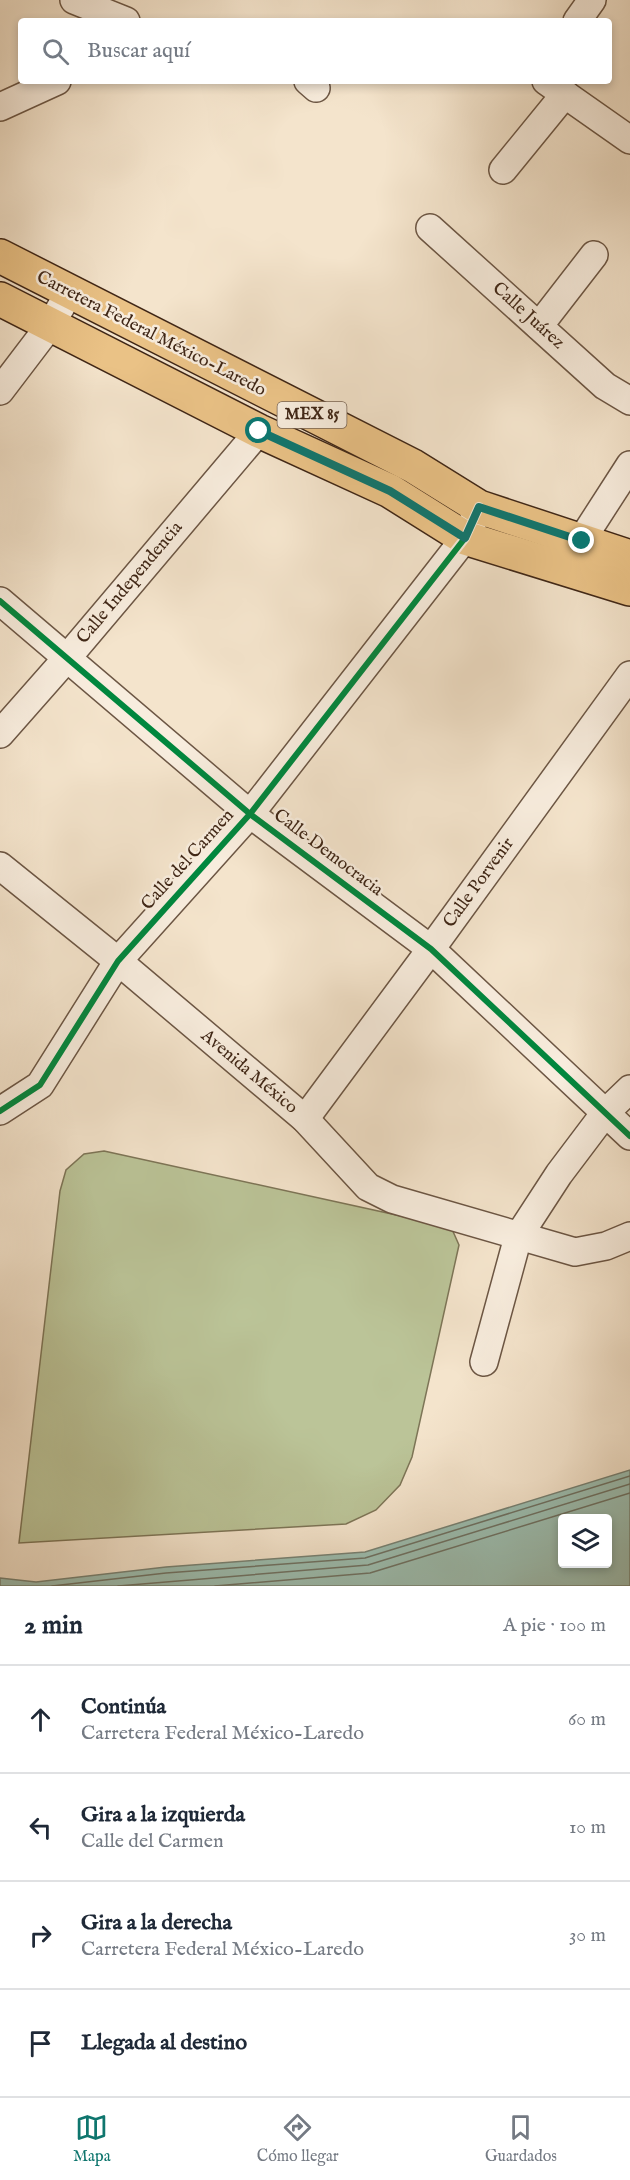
<!DOCTYPE html>
<html lang="es">
<meta charset="utf-8">
<style>
:root{--surface:#fff;--page:#f6f6f7;--text:#1f2937;--muted:#747a83;--line:#e0e1e3;--accent:#0f766e}
body{margin:0;font-family:"IM FELL English",serif;background:var(--page);color:var(--text)}
.controls{position:absolute;right:18px;bottom:18px;display:grid;overflow:hidden;border-radius:6px;box-shadow:0 3px 9px #0003}
.controls button{width:54px;height:54px;display:grid;place-items:center;padding:0;border:0;border-bottom:2px solid var(--line);background:var(--surface);color:var(--text);font:30px sans-serif}
.stop{position:absolute;width:18px;height:18px;margin:-14px;border:4px solid #0f766e;border-radius:50%;background:#fff}
.stop.end{background:#0f766e;border-color:#fff;box-shadow:0 2px 6px #0008}
.list{margin:0;padding:0;list-style:none}
h2{display:flex;justify-content:space-between;align-items:center;height:78px;margin:0;padding:0 24px;font-size:26px}
h2 small{font-size:20px;font-weight:400;color:var(--muted)}
.list li{display:grid;grid-template-columns:39px 1fr auto;gap:18px;align-items:center;box-sizing:border-box;height:108px;padding:0 24px;border-top:2px solid var(--line)}
.list b{display:block;font-size:22px;white-space:nowrap}
.list p{margin:0;font-size:20px;white-space:nowrap;color:var(--muted)}
.list em{font-size:20px;font-style:normal;color:var(--muted)}
.icon{flex:none;width:33px;height:33px;fill:none;stroke:currentColor;stroke-width:2;stroke-linecap:round;stroke-linejoin:round}
.map{position:relative;flex:none;width:630px;height:1586px;overflow:hidden}
.search{position:absolute;background:var(--surface);box-shadow:0 3px 9px #0003;left:18px;right:18px;top:18px;height:66px;display:flex;align-items:center;gap:15px;box-sizing:border-box;padding:0 21px;border-radius:6px;color:var(--muted);font-size:22px}
.sheet{height:510px;background:var(--surface)}
nav{display:flex;justify-content:space-around;align-items:center;box-sizing:border-box;height:84px;border-top:2px solid var(--line);background:var(--surface);font-size:16px;color:var(--muted)}
nav a{display:grid;justify-items:center;gap:3px}
nav .on{color:var(--accent)}
.map>svg:first-child{display:block}
.green{fill:#bbc498;stroke:#7d7557;stroke-width:1.5}
.water{fill:#9cbfb2;stroke:#778274;stroke-width:1.5;fill-rule:evenodd}
.lines{fill:none;stroke-linecap:round;stroke-linejoin:round}
.shore{stroke:#6e7264;stroke-width:1.5}
.minor-casing{stroke:#6c5644;stroke-width:30}
.primary-casing{stroke:#3f2616;stroke-width:36}
.minor{stroke:#f8edde;stroke-width:27}
.primary{stroke:#eac286;stroke-width:33}
.cycleway-casing{stroke:#f8edde;stroke-width:10}
.cycleway{stroke:#00873e;stroke-width:6}
.route{stroke:#0f766e;stroke-width:8}
.labels{text-anchor:middle;dominant-baseline:central;stroke-width:5;stroke-linejoin:round;paint-order:stroke}
.shield{fill:#f8edde;stroke:#766252;stroke-width:1.5}
.shield-label{font-size:16px;font-weight:bold;fill:#3f2616}
.street-label{font-size:18px;fill:#3f2616;stroke:#f8edde}
</style>
<div class="map">
<svg width="630" height="1586" viewBox="0 0 630 1586">
<rect width="100%" height="100%" fill="#f4e4cc"/>
<filter id="stains"><feTurbulence type="fractalNoise" baseFrequency=".00333" numOctaves="4"/><feColorMatrix values="0 0 0 0 .2 0 0 0 0 .09 0 0 0 0 .02 0 0 0 .5 -.17"/></filter>
<radialGradient id="worn" r=".72"><stop offset=".6" stop-color="#630" stop-opacity="0"/><stop offset="1" stop-color="#630" stop-opacity=".3"/></radialGradient>
<!-- green -->
<polygon class="green" points="104,1151 451,1227 459,1245 412,1457 400,1485 376,1510 346,1524 19,1543 60,1191 66,1170 84,1154"/>
<!-- water -->
<path class="water" d="M630 1470V1586H0V1578L36 1582 166 1567 365 1552ZM562 1518H608V1564H562Z"/>
<g class="lines">
<!-- shore -->
<g class="shore">
<polyline points="52,1586 166,1573 365,1558 630,1476"/>
<polyline points="118,1586 368,1565 630,1484"/>
<polyline points="215,1586 370,1573 630,1493"/>
</g>
<!-- minor casing -->
<g class="minor-casing">
<g id="minor">
<polyline points="74,0 126,21"/>
<polyline points="577,21 592,0"/>
<polyline points="308,81 316,88"/>
<polyline points="546,81 630,140"/>
<polyline points="0,107 57,81"/>
<polyline points="503,170 565,94"/>
<polyline points="430,228 605,386 630,401"/>
<polyline points="539,326 594,255"/>
<polyline points="0,391 51,324 69,293"/>
<polyline points="581,541 630,465"/>
<polyline points="0,601 250,814 431,949 630,1136"/>
<polyline points="0,734 67,658 259,431"/>
<polyline points="0,866 118,961 305,1119 368,1187 392,1199 575,1252 606,1246 630,1236"/>
<polyline points="0,1111 40,1085 118,961 250,814 465,538 474,519"/>
<polyline points="305,1119 431,949 630,675"/>
<polyline points="484,1362 518,1237 559,1174 605,1113 630,1089"/>
</g>
</g>
<!-- primary casing -->
<g class="primary-casing">
<g id="primary">
<polyline points="0,256 413,466 479,507 630,557"/>
<polyline points="0,299 259,431 390,491 465,538 630,589"/>
</g>
</g>
<!-- minor -->
<use href="#minor" class="minor"/>
<!-- primary -->
<use href="#primary" class="primary"/>
<!-- cycleway casing -->
<g class="cycleway-casing">
<g id="cycleway">
<polyline points="0,601 250,814 431,949 630,1136"/>
<polyline points="0,1111 40,1085 118,961 250,814 465,538 479,507"/>
</g>
</g>
<!-- cycleway -->
<use href="#cycleway" class="cycleway"/>
</g>
<g class="lines">
<!-- route -->
<polyline class="route" points="259,431 390,491 465,538 479,507 582,541"/>
</g>
<g class="labels">
<!-- shield labels -->
<rect class="shield" x="277.5" y="402" width="69" height="26" rx="4.5"/>
<g class="shield-label">
<text x="312" y="415">MEX 85</text>
</g>
<!-- street labels -->
<g class="street-label">
<text transform="translate(528 316) rotate(42)">Calle Juárez</text>
<text transform="translate(151 334) rotate(27)">Carretera Federal México-Laredo</text>
<text transform="translate(130 583) rotate(-50)">Calle Independencia</text>
<text transform="translate(328 853) rotate(37)">Calle Democracia</text>
<text transform="translate(188 860) rotate(-48)">Calle del Carmen</text>
<text transform="translate(479 883) rotate(-54)">Calle Porvenir</text>
<text transform="translate(249 1072) rotate(40)">Avenida México</text>
</g>
</g>
<rect width="100%" height="100%" filter="url(#stains)"/>
<rect width="100%" height="100%" fill="url(#worn)"/>
</svg>
<div class="controls">
<button><svg class="icon" aria-label="layers" viewBox="0 0 24 24"><path d="M12 4l9 5-9 5-9-5zM3 14l9 5 9-5"/></svg></button>
</div>
<div class="stop" style="left:259px;top:431px"></div>
<div class="stop end" style="left:582px;top:541px"></div>
<div class="search"><svg class="icon" aria-label="search" viewBox="0 0 24 24"><circle cx="10" cy="10" r="6"/><path d="M15 15l6 6"/></svg>Buscar aquí</div>
</div>
<section class="sheet">
<h2>2 min<small>A pie · 100 m</small></h2>
<ul class="list">
<li><svg class="icon" aria-label="ahead" viewBox="0 0 24 24"><path d="M12 20V5M6 11l6-6 6 6"/></svg><div><b>Continúa</b><p>Carretera Federal México-Laredo</p></div><em>60 m</em></li>
<li><svg class="icon" aria-label="left" viewBox="0 0 24 24"><path d="M17 20v-9H6M10 6l-5 5 5 5"/></svg><div><b>Gira a la izquierda</b><p>Calle del Carmen</p></div><em>10 m</em></li>
<li><svg class="icon" aria-label="right" viewBox="0 0 24 24"><path d="M7 20v-9h11M14 6l5 5-5 5"/></svg><div><b>Gira a la derecha</b><p>Carretera Federal México-Laredo</p></div><em>30 m</em></li>
<li><svg class="icon" aria-label="arrive" viewBox="0 0 24 24"><path d="M6 21V4h12l-3 4 3 4H6"/></svg><div><b>Llegada al destino</b></div></li>
</ul>
</section>
<nav>
<a class="on"><svg class="icon" aria-label="map" viewBox="0 0 24 24"><path d="M3 6l6-2 6 2 6-2v14l-6 2-6-2-6 2zM9 4v14M15 6v14"/></svg>Mapa</a>
<a><svg class="icon" aria-label="directions" viewBox="0 0 24 24"><path d="M12 3l9 9-9 9-9-9zM9 14v-3h6M13 9l2 2-2 2"/></svg>Cómo llegar</a>
<a><svg class="icon" aria-label="saved" viewBox="0 0 24 24"><path d="M7 4h10v16l-5-4-5 4z"/></svg>Guardados</a>
</nav>
